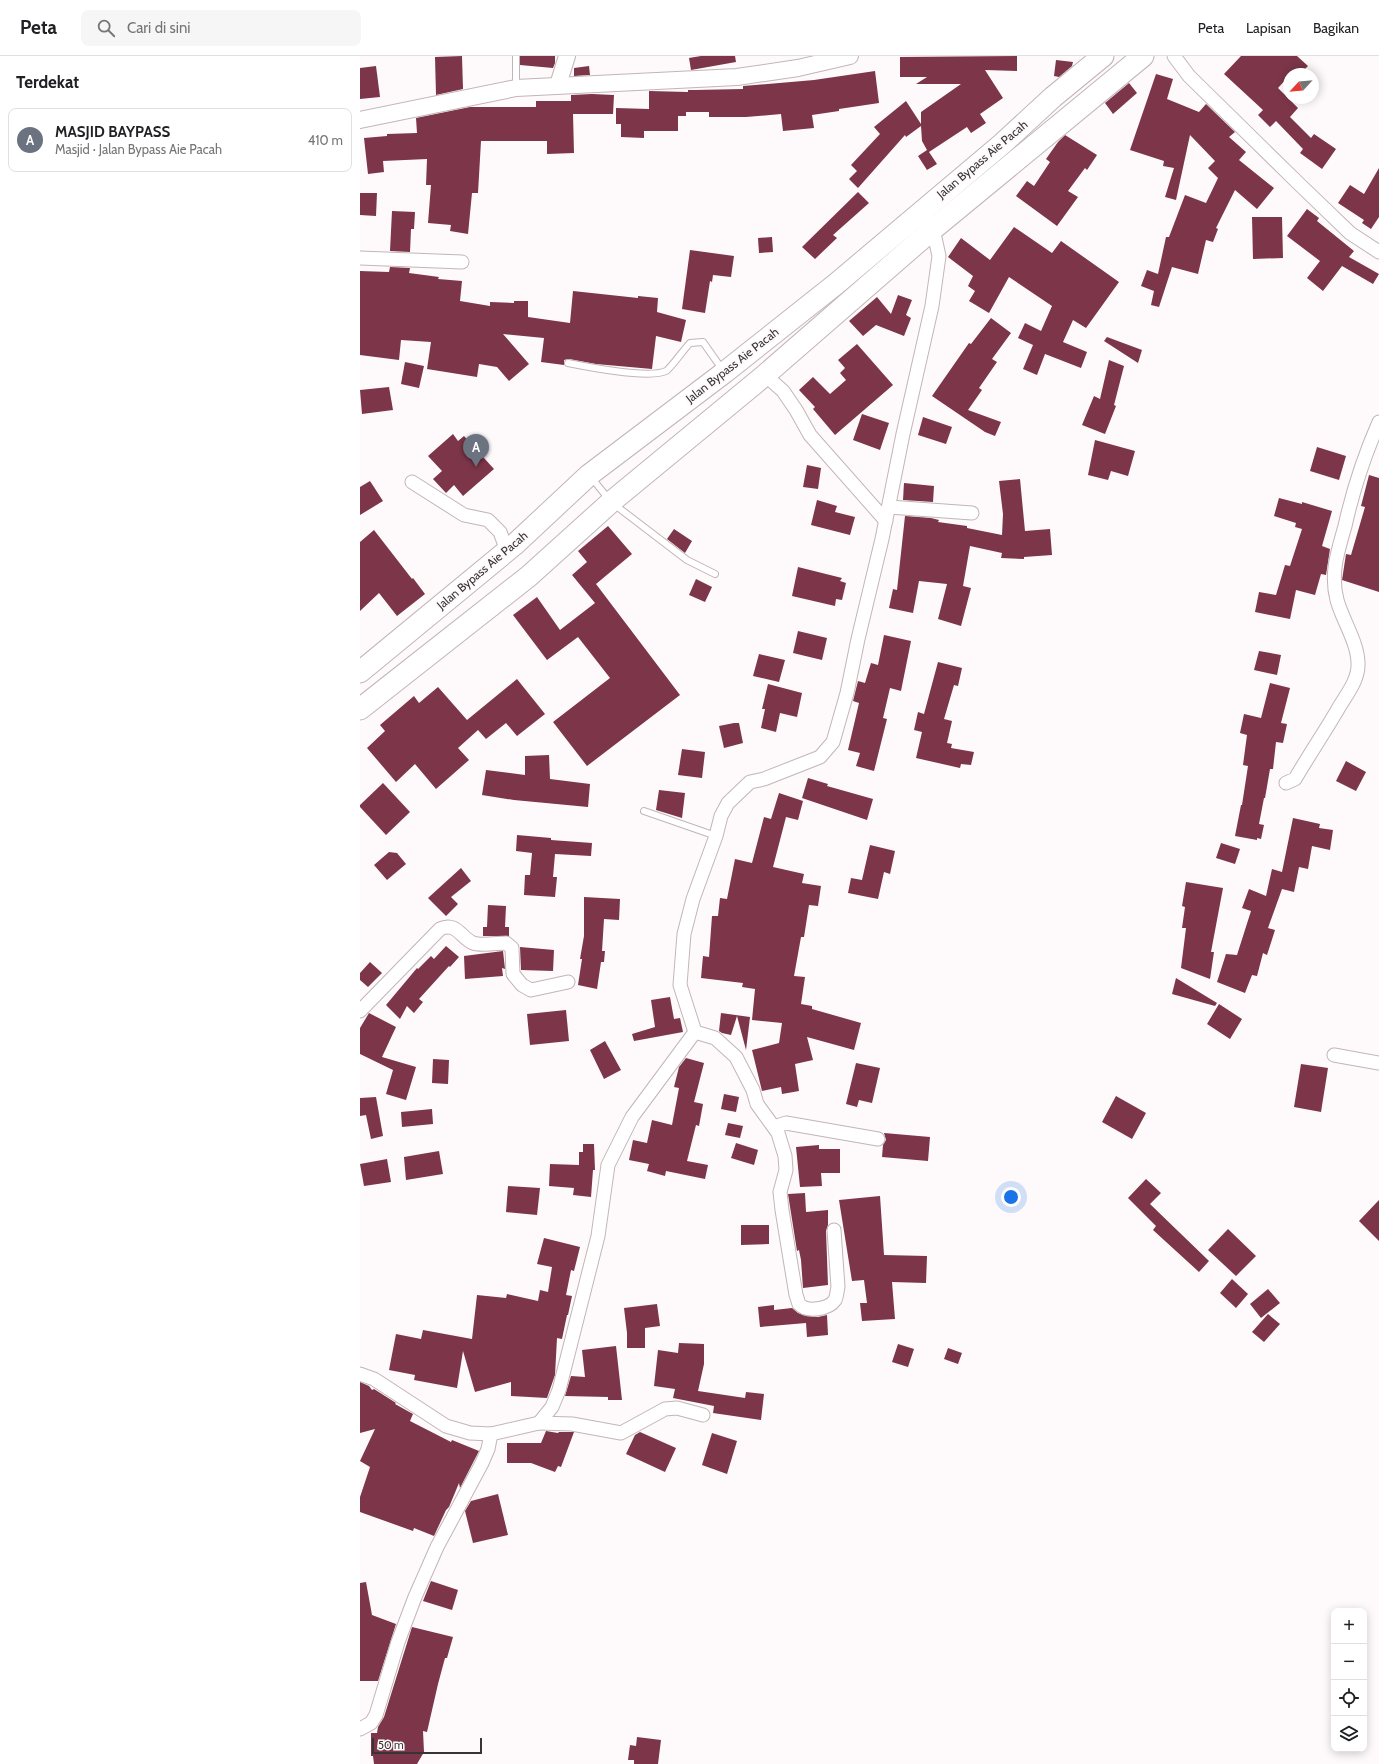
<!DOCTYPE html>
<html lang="id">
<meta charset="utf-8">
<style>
:root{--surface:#fff;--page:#f6f6f6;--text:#202124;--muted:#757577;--line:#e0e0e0;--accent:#111827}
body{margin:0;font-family:Cabin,sans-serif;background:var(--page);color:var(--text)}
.controls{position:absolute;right:12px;bottom:12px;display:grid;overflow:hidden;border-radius:8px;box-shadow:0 2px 10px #0003}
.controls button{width:36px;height:36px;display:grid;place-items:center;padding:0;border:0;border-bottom:1px solid var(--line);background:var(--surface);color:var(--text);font:20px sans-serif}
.compass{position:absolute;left:923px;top:12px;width:36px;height:36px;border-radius:50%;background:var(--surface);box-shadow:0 2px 10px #0003;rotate:244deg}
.scale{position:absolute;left:12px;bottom:10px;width:110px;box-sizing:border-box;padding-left:4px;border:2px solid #383334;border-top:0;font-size:11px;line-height:14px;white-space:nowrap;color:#383334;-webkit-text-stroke:3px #fef9fa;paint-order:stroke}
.you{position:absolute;left:651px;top:1141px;width:14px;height:14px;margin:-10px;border:3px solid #fff;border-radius:50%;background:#1a73e8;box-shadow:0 0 0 6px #1a73e833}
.badge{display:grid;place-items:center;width:26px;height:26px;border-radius:50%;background:var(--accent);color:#fff;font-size:13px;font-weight:700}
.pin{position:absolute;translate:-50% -33px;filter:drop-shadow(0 1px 2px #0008)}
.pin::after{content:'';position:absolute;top:21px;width:14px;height:12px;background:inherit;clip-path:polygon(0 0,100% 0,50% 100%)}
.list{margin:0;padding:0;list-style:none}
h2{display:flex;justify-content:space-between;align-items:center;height:52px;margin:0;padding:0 16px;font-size:17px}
h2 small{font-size:13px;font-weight:400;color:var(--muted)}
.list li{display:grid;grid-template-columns:26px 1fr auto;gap:12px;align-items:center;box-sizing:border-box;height:64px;margin:0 8px 8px;padding:0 8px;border:1px solid var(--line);border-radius:8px}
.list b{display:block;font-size:15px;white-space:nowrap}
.list p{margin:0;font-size:13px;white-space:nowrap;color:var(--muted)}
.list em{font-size:13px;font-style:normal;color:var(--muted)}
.icon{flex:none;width:22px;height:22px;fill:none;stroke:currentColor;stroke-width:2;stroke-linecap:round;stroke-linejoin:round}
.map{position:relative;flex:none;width:1019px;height:1708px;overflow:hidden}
header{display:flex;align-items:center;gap:24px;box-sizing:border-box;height:56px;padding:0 20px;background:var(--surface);border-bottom:1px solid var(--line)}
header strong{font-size:19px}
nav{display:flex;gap:22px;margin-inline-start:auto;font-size:14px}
.search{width:280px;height:36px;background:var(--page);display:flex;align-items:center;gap:10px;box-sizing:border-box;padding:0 14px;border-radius:8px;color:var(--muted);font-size:15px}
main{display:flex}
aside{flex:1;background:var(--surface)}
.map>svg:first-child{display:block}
.building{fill:#7c3549}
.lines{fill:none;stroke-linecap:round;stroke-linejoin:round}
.service-casing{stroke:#c2b5b8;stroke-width:8}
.minor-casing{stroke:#c2b5b8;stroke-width:15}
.tertiary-casing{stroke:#c2b5b8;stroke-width:18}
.trunk-casing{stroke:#c2b5b8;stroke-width:23}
.service{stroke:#fff;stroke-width:6}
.minor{stroke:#fff;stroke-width:13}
.tertiary{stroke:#fff;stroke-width:16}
.trunk{stroke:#fff;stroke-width:21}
.labels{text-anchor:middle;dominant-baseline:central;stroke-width:4;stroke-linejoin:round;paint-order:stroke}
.street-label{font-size:12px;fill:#383334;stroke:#fef9fa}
</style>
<header>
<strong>Peta</strong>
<div class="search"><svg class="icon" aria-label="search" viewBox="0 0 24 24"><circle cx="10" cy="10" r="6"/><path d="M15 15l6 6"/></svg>Cari di sini</div>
<nav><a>Peta</a><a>Lapisan</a><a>Bagikan</a></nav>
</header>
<main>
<aside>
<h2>Terdekat<small></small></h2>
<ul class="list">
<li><span class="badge" style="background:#6b7280">A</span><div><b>MASJID BAYPASS</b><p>Masjid · Jalan Bypass Aie Pacah</p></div><em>410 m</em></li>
</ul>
</aside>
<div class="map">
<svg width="1019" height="1708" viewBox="0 0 1019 1708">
<rect width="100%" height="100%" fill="#fef9fa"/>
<!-- building -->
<g class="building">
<polygon points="102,0 103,33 76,39 75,1"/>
<polygon points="160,0 195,0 195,7 193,12 160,9"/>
<polygon points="341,0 375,0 376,6 331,14 329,2"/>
<polygon points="657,0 657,15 625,14 643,42 620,58 626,67 611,77 607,71 569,96 577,108 567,114 558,100 567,94 562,85 561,70 546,81 545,79 498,132 489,123 497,115 491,109 520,78 514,71 546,45 561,68 561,56 601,28 556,28 567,21 540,21 540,1"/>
<polygon points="881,0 937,0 948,10 940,18 929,18 929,20 918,32 938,52 930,61 951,82 954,78 976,93 962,113 940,97 943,93 916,65 910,71 898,59 903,54 864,18"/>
<polygon points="696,4 713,6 712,10 699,21 694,20"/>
<polygon points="16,10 20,41 0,43 0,12"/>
<polygon points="229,10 230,19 214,20 214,12"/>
<polygon points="515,15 519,47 479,53 479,55 452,59 454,72 423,75 421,58 386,61 349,61 349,56 326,56 326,60 318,60 318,75 284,75 284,82 261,81 261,68 256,68 256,52 289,53 289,35 328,36 328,34 335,34 383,33 383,30 454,24"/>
<polygon points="796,18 813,23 807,43 839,56 846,48 875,76 869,81 886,96 879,104 914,132 897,153 875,134 856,172 858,173 853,186 846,184 838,218 812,211 799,251 791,249 794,235 781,230 787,214 798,218 806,181 809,181 825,139 846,147 858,122 848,112 855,105 830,79 816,144 805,141 814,112 803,110 804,105 770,94"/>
<polygon points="769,27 777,37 753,58 745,47"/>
<polygon points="232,38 254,39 253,58 213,58 214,97 187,98 187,85 121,85 118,137 112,137 108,178 90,175 91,169 68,167 71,129 66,129 67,103 23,105 24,116 8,118 4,82 27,80 27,78 57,77 56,62 110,51 176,51 176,45 211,45 211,39"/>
<polygon points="705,79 737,99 727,114 725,112 708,135 718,141 697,170 656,140 667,125 674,130 690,106 686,103 698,86"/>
<polygon points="1019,112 1019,161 1011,173 1002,167 1004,164 978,147 990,129 1004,138"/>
<polygon points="498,136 509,147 473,179 477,182 455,203 442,191"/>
<polygon points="0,137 17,137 16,160 0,159"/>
<polygon points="947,153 959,162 957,165 994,195 989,201 1019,218 1013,228 982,210 963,235 947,222 960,205 927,180"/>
<polygon points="32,155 55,156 54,173 51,173 50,196 30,195"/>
<polygon points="892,161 922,161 923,202 893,203"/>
<polygon points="654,171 692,197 701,185 759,226 726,272 713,264 703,286 727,296 721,312 685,298 677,319 663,313 673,289 658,282 665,267 681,275 692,250 649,221 629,257 609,245 615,235 608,230 613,220 588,201 601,182 630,204"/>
<polygon points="412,181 413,196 399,197 398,182"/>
<polygon points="330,194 374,200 371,221 353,219 352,226 350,225 345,257 322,253"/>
<polygon points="30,211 50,212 49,217 79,221 78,223 102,225 100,245 130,250 130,246 154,247 154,245 168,245 168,261 210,267 213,235 278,242 278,240 298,242 297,256 326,264 321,286 296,280 292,313 236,308 209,303 204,304 204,309 181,306 184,282 143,278 169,308 149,325 137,311 119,308 117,321 67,313 71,286 41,284 39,304 0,299 0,215 29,216"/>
<polygon points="538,239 552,244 546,259 551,262 544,280 516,269 503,280 489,265 517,241 531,258"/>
<polygon points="631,262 651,277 632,303 637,306 619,332 622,334 608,354 641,366 635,380 625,376 572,340 609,287 611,288"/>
<polygon points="747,281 782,294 778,307 744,285"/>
<polygon points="497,288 533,329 475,379 453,353 455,351 439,334 453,321 470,338 486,324 480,317 485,312 478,304"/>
<polygon points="749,304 764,310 754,349 756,350 745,378 722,369 734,340 740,343"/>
<polygon points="45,306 64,310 59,332 41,328"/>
<polygon points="29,331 33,354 2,358 0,334"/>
<polygon points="502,358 529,367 520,394 493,384"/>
<polygon points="563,361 592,371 586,388 558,379"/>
<polygon points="93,378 98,385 104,380 134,413 103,440 94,429 86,437 73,423 82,415 68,400"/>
<polygon points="735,384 775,395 768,420 751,415 748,424 728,419"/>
<polygon points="957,391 986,400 979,424 950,415"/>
<polygon points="447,409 461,412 458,433 443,431"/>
<polygon points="1009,419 1019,422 1019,536 982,524 986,498 991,499 1005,451 1001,450"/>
<polygon points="660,423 665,475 690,473 692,499 664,501 664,503 641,502 642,497 610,490 603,530 611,532 601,570 578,563 587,528 559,525 553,557 529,552 533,533 537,534 545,460 571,462 579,464 578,466 607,470 607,472 642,479 643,458 639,425"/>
<polygon points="10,425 23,445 0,459 0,431"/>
<polygon points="544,427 574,430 573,446 543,444"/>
<polygon points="919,442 942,448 942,446 972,455 962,490 970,493 966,519 961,518 955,539 936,534 930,563 895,556 899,536 916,539 925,509 930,510 942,473 935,471 936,467 914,460"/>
<polygon points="457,444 477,450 475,456 495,461 490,479 451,469"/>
<polygon points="248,470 272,498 236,528 320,639 227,710 193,666 250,622 218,581 187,604 153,559 177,541 200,574 235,547 212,519 227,506 218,495"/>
<polygon points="314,473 332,485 325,497 307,483"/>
<polygon points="14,474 52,523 53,522 65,538 37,560 19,537 0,555 0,486"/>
<polygon points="438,511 482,522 480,525 486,527 482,544 476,543 475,550 432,540"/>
<polygon points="336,523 352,531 345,546 329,539"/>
<polygon points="438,575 467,582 462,604 433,597"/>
<polygon points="524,579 551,585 541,635 530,632 523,662 527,663 514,715 496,710 500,697 488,694 499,647 493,645 498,625 505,627 511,607 518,609"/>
<polygon points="899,595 921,599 917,619 894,614"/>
<polygon points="399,598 425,604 419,626 393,620"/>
<polygon points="578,606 602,612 598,630 594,629 584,663 592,665 587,687 592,688 591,692 614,696 611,709 601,708 600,712 556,702 562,676 554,674 558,656 564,658"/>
<polygon points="157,623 185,658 157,680 146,667 126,683 118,674 98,692 109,704 76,733 55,708 36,726 7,692 25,675 20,669 54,640 59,647 78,631 107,664"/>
<polygon points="910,627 930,632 921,667 927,668 923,687 916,686 913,713 910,713 905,742 904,742 899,768 904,769 901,783 897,782 897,784 875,780 881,749 882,749 888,710 883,709 887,679 880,677 884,658 901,662"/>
<polygon points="408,628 442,637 437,661 420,657 416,676 401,672 405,653 402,653"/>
<polygon points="374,667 379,667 383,687 364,692 359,670"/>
<polygon points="322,693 345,696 342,722 318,719"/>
<polygon points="189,699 190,723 230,728 228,751 154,744 122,739 126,714 165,719 165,700"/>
<polygon points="986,705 1006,716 996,735 976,725"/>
<polygon points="448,722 468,728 467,730 513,743 507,764 442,742"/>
<polygon points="23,727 50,756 26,779 0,751 0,749"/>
<polygon points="299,734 325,737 322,762 296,754"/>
<polygon points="419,737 443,745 438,764 426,761 413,811 444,818 442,827 461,830 458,850 449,849 444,881 441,881 434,920 445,921 441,948 452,950 452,953 501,967 494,994 447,981 453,1004 435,1008 439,1035 422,1038 421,1031 402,1035 392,994 419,987 422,967 392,964 395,933 382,931 383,927 341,922 343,900 349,901 352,860 358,860 360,842 367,843 375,803 392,807 404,761 411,763"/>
<polygon points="933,762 960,768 959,772 973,774 970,794 952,790 948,813 939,811 934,836 922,833 908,872 915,874 907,899 903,897 897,920 892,919 885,937 857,926 866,898 877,899 891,855 882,852 889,833 906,840 912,813 922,816"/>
<polygon points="157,779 191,782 191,784 232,787 231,800 195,798 193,821 197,821 195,841 164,839 165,819 170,819 172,797 156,795"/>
<polygon points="861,787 880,793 875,808 856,802"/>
<polygon points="510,789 535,795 530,818 524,816 518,843 488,837 491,822 502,824"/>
<polygon points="29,796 37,797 46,808 27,824 14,809"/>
<polygon points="101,812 111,825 91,841 98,848 86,860 68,842"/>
<polygon points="826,826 863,832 851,896 854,896 850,923 821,912 826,872 822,872 825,851 822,850"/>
<polygon points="224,841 260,843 259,864 244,863 242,895 245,895 244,906 241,906 237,933 218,929 222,903 220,903 224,880"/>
<polygon points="128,849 146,850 145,871 149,871 149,880 123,880 123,871 127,871"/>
<polygon points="86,890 99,901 90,911 89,910 59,943 63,946 54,957 47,950 40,963 26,949 57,912 58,913 71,900 74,903"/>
<polygon points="160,891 194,894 193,915 161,914"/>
<polygon points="143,895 145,913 142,912 143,920 105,923 104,900"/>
<polygon points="10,906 22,917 8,931 0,924 0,917"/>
<polygon points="816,922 857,947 855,950 812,938"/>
<polygon points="310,941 314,963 320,962 323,976 274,985 272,978 295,971 291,944"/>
<polygon points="859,948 882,963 870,983 847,968"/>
<polygon points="206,954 209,985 170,989 167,958"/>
<polygon points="9,957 36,971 22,1001 56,1011 46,1044 26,1038 33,1014 0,998 0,972"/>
<polygon points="361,957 390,961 386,994 377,960 371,979 362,977 359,975"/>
<polygon points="245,985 261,1014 244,1023 230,994"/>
<polygon points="326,1002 344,1007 334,1046 343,1048 339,1070 336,1069 327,1105 348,1109 345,1123 306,1115 305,1120 287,1115 289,1108 269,1104 273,1084 287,1087 292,1064 312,1069 319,1032 314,1031 319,1011"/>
<polygon points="73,1003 89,1004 88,1028 72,1027"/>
<polygon points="496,1007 520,1012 512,1047 499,1044 497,1051 486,1048"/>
<polygon points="941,1008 968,1012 961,1056 934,1051"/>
<polygon points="364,1038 379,1041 376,1056 361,1053"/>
<polygon points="756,1040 786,1057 772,1083 742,1066"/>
<polygon points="16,1041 23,1080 11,1083 6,1059 0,1060 0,1042"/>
<polygon points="72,1053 73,1068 42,1071 41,1056"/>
<polygon points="368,1067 383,1070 380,1082 365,1079"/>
<polygon points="524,1077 570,1081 568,1105 522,1101 523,1089 526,1084"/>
<polygon points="376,1087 398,1094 394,1109 371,1102"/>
<polygon points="223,1088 234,1088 235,1114 233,1114 231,1141 213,1139 214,1132 189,1130 190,1108 219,1109 219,1096 223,1096"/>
<polygon points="459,1089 459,1093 480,1093 480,1117 461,1117 462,1130 440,1131 436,1091"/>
<polygon points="79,1095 83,1118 46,1124 44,1101"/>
<polygon points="27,1103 31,1126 4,1130 0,1108"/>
<polygon points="786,1123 801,1137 790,1148 849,1205 839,1216 793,1174 796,1170 768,1142"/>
<polygon points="148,1130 180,1132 177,1159 146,1156"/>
<polygon points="445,1137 446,1156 468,1154 468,1169 466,1175 468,1229 443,1232 441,1204 439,1194 437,1195 428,1138"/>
<polygon points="520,1140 524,1199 567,1200 566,1227 532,1226 535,1263 502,1265 500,1247 507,1247 504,1224 492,1225 479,1144"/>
<polygon points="1019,1144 1019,1185 999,1165"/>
<polygon points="381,1169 409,1169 409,1188 381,1189"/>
<polygon points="868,1173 896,1200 876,1220 848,1194"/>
<polygon points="184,1182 220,1191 214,1215 211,1214 206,1239 212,1240 208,1259 207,1259 202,1283 197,1282 195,1319 187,1342 151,1340 151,1326 115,1336 103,1295 97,1332 54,1324 55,1319 29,1314 36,1278 61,1283 63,1274 112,1283 117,1239 146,1242 147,1238 178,1245 180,1234 188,1236 192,1211 177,1208"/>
<polygon points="872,1223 888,1238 876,1252 860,1237"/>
<polygon points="908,1233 920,1247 901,1262 890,1248"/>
<polygon points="297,1248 300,1270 285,1272 285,1292 267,1292 267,1277 264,1252"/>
<polygon points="414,1249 414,1254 432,1252 438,1257 446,1260 458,1261 467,1259 468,1279 447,1281 446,1267 400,1271 398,1251"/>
<polygon points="908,1258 920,1268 904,1286 892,1276"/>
<polygon points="319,1287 344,1288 344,1308 338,1335 385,1342 386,1336 404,1338 401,1364 353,1357 354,1350 313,1342 315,1333 294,1330 298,1294 318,1297"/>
<polygon points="538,1288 554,1293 548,1311 532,1306"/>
<polygon points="256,1290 262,1344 248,1344 248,1341 205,1340 211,1320 225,1321 222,1294"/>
<polygon points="588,1292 602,1297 598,1308 584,1303"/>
<polygon points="0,1326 9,1330 12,1334 14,1333 36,1347 35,1348 53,1358 50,1365 91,1386 92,1384 119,1395 100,1432 99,1427 89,1451 86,1454 74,1480 54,1472 53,1475 0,1456 0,1441 10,1411 0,1405 15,1373 0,1377"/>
<polygon points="186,1375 198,1377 199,1376 214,1376 201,1411 198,1410 195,1416 171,1407 147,1407 147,1387 181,1387"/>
<polygon points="280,1376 316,1392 305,1416 266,1398 275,1379"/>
<polygon points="352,1377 377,1385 367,1418 342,1409"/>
<polygon points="138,1438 148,1479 113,1487 105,1455 111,1445"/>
<polygon points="71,1525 98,1534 92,1554 63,1545"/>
<polygon points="6,1526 12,1559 36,1568 18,1625 0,1625 0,1527"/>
<polygon points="52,1571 93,1581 87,1602 85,1602 78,1628 67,1676 63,1675 64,1696 57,1708 14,1708 13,1700 11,1700 11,1677 17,1677 18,1671 24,1661"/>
<polygon points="277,1681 301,1684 298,1708 274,1708 274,1704 268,1704 270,1689 276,1690"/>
</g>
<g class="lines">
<!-- service casing -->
<g class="service-casing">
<g id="service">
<polyline points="156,31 156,0"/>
<path d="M208 307C228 311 289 323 306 315 310 313 325 292 330 287L343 286 362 313"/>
<polyline points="231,421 251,446 327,504 355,518"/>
<polyline points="284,755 356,780"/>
</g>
</g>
<!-- minor casing -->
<g class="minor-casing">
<g id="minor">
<polyline points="814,0 829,20 936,125 990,177 1019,196"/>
<polyline points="0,202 102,206"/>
<polyline points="405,319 423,335 436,354 450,379 526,465"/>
<polyline points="52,426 104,459 128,464 140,476 146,492 154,489"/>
<polyline points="529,451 612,457"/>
<path d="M926 727 935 723C949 699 964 677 978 653 986 639 999 624 998 607 998 587 982 563 977 544 970 517 978 495 985 470 993 434 1004 400 1019 366"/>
<path d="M0 955 80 873C96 865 101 882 113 887 120 890 138 887 146 887L152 892 153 918 162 929 171 934 208 926"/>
<path d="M335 976 355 982 376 1001 393 1034 397 1048 418 1077 425 1100 426 1114 420 1136 422 1154 436 1239C437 1241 438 1246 439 1248 447 1257 469 1253 475 1244 477 1240 477 1235 478 1231L474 1174"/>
<polyline points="974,999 1019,1007"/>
<polyline points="414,1071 426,1067 518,1083"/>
<polyline points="0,1318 14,1323 86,1370 110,1377 131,1378 179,1367 192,1351 199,1334 238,1180 248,1109 272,1061 335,976 320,929 324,878 333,843 356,780 361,760 368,747 390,726 404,723 460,701 473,686 487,637 498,583 522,483 543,378 572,250 579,200 573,173"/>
<polyline points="179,1367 212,1368 261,1377 305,1353 317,1352 343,1359"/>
<polyline points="0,1673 11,1667 16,1659 38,1586 55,1541 77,1491 122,1407 128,1393 131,1378"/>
</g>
</g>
<!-- tertiary casing -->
<g class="tertiary-casing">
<g id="tertiary">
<polyline points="198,29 207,0"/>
<polyline points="0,64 156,32 377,21 438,12 490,0"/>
</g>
</g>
<!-- trunk casing -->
<g class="trunk-casing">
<g id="trunk">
<polyline points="0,616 154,489 229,419 365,316 476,228 642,88 693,41 743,0"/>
<polyline points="0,653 169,520 251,446 405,319 573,173 783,0"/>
</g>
</g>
<!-- service -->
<use href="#service" class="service"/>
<!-- minor -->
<use href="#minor" class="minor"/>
<!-- tertiary -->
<use href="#tertiary" class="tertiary"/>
<!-- trunk -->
<use href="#trunk" class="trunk"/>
</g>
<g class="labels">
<!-- street labels -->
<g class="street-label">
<text transform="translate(622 103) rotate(-40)">Jalan Bypass Aie Pacah</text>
<text transform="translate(372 309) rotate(-38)">Jalan Bypass Aie Pacah</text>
<text transform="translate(122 514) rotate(-40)">Jalan Bypass Aie Pacah</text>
</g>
</g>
</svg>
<div class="controls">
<button>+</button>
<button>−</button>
<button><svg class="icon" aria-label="locate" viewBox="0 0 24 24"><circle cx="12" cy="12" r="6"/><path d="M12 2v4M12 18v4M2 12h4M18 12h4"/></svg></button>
<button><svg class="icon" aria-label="layers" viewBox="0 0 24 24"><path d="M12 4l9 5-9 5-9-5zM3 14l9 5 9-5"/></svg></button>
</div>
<svg class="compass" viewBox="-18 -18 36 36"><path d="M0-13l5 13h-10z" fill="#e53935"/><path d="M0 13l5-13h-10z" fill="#757577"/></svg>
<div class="scale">50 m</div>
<div class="you"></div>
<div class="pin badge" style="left:116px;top:411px;background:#6b7280">A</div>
</div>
</main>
